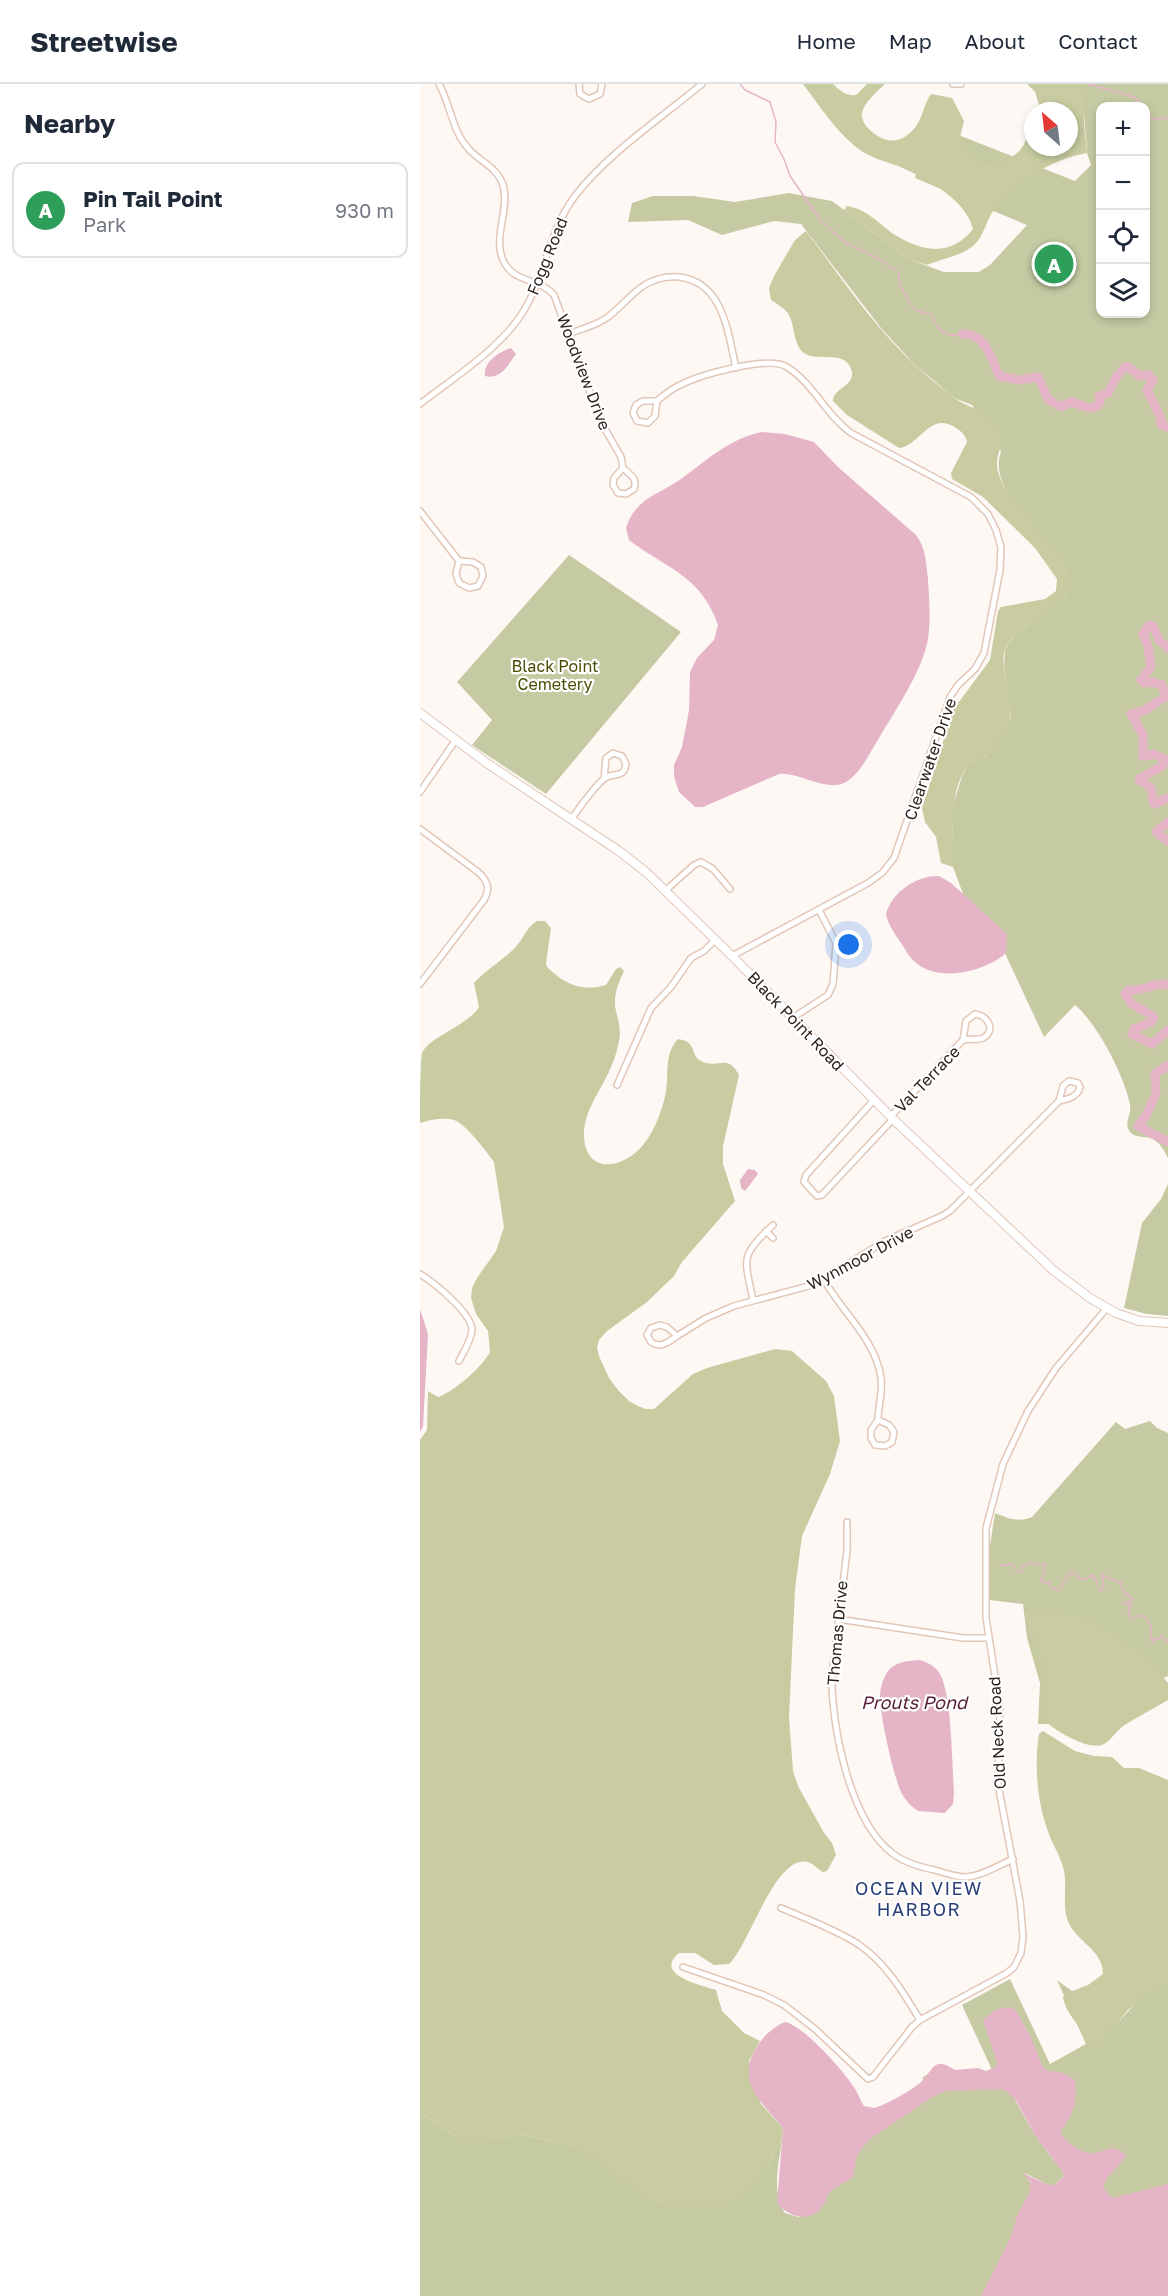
<!DOCTYPE html>
<meta charset="utf-8">
<style>
:root{--surface:#fff;--page:#f6f6f7;--text:#1f2937;--muted:#747a83;--line:#e0e1e3;--accent:#7c3aed}
body{margin:0;font-family:"Golos Text",sans-serif;background:var(--page);color:var(--text)}
.controls{position:absolute;right:18px;top:18px;display:grid;overflow:hidden;border-radius:12px;box-shadow:0 3px 9px #0003}
.controls button{width:54px;height:54px;display:grid;place-items:center;padding:0;border:0;border-bottom:2px solid var(--line);background:var(--surface);color:var(--text);font:30px sans-serif}
.compass{position:absolute;left:604px;top:18px;width:54px;height:54px;border-radius:50%;background:var(--surface);box-shadow:0 3px 9px #0003;rotate:332deg}
.you{position:absolute;left:429px;top:861px;width:21px;height:21px;margin:-15px;border:4px solid #fff;border-radius:50%;background:#1a73e8;box-shadow:0 0 0 9px #1a73e833}
.badge{display:grid;place-items:center;width:39px;height:39px;border-radius:50%;background:var(--accent);color:#fff;font-size:20px;font-weight:700}
.pin{position:absolute;translate:-50% -50%;border:3px solid #fff;box-shadow:0 2px 6px #0006}
.list{margin:0;padding:0;list-style:none}
h2{display:flex;justify-content:space-between;align-items:center;height:78px;margin:0;padding:0 24px;font-size:26px}
h2 small{font-size:20px;font-weight:400;color:var(--muted)}
.list li{display:grid;grid-template-columns:39px 1fr auto;gap:18px;align-items:center;box-sizing:border-box;height:96px;margin:0 12px 12px;padding:0 12px;border:2px solid var(--line);border-radius:12px}
.list b{display:block;font-size:22px;white-space:nowrap}
.list p{margin:0;font-size:20px;white-space:nowrap;color:var(--muted)}
.list em{font-size:20px;font-style:normal;color:var(--muted)}
.icon{flex:none;width:33px;height:33px;fill:none;stroke:currentColor;stroke-width:2;stroke-linecap:round;stroke-linejoin:round}
.map{position:relative;flex:none;width:748px;height:2212px;overflow:hidden}
header{display:flex;align-items:center;gap:36px;box-sizing:border-box;height:84px;padding:0 30px;background:var(--surface);border-bottom:2px solid var(--line)}
header strong{font-size:28px}
nav{display:flex;gap:33px;margin-inline-start:auto;font-size:21px}
main{display:flex}
aside{flex:1;background:var(--surface)}
.map>svg:first-child{display:block}
.green{fill:#c6caa3;fill-rule:evenodd}
.forest{fill:#c8cca0}
.water{fill:#e5b5c7}
.lines{fill:none;stroke-linecap:round;stroke-linejoin:round}
.stream{stroke:#e5b5c7;stroke-width:1.5}
.river{stroke:#e5b5c7;stroke-width:9}
.minor-casing{stroke:#e1c7b7;stroke-width:8}
.secondary-casing{stroke:#e1c7b7;stroke-width:10}
.minor{stroke:#fff;stroke-width:5}
.secondary{stroke:#fff;stroke-width:8}
.labels{text-anchor:middle;dominant-baseline:central;stroke-width:4.5;stroke-linejoin:round;paint-order:stroke}
.street-label{font-size:16px;fill:#2d231d;stroke:#fff}
.park-label{font-size:16px;fill:#4a4e02;stroke:#fff}
.water-label{font-size:18px;font-style:italic;fill:#561e38;stroke:#fff}
.neighbourhood-label{font-size:18px;letter-spacing:1.5px;fill:#2a4078;stroke:#fff}
</style>
<header>
<strong>Streetwise</strong>
<nav><a>Home</a><a>Map</a><a>About</a><a>Contact</a></nav>
</header>
<main>
<aside>
<h2>Nearby<small></small></h2>
<ul class="list">
<li><span class="badge" style="background:#2e9e5b">A</span><div><b>Pin Tail Point</b><p>Park</p></div><em>930 m</em></li>
</ul>
</aside>
<div class="map">
<svg width="748" height="2212" viewBox="0 0 748 2212">
<rect width="100%" height="100%" fill="#fef8f5"/>
<!-- green -->
<g class="green">
<path d="M625 0H748V1074C734 1043 720 1059 710 1048 703 1040 712 1030 710 1021 705 993 677 939 655 921L624 953 569 835 543 810 533 783V722L542 692 548 681 556 675 567 672 588 640 591 631 584 583 585 566 589 558 597 549 646 511C645 501 645 488 642 478 641 473 635 467 632 463 614 437 568 403 581 368L552 321 534 314 493 279 461 244 381 140 354 137 302 151 268 136 208 138 212 119 233 112H273L315 118 369 109 412 117 491 176 524 188H559L570 181 607 141 495 94 503 37 655 97 671 81 667 69 664 29ZM680 22H726V230H680Z"/>
<polygon points="149,471 261,548 126,710 52,661 72,636 37,598"/>
<polygon points="748,1100 748,1232 727,1230 704,1224 722,1139 741,1115"/>
<path d="M730 1337 737 1344 748 1349V1592L655 1640H618L620 1599 607 1554 603 1520 570 1516 569 1468 575 1429C587 1434 599 1439 612 1433L696 1338 705 1345Z"/>
<path d="M748 1894V2212H699L658 2115 641 2054 640 2046 651 2028 595 2016 615 2051 645 2091 634 2101H628L605 2089 611 2099V2106L584 2172 562 2212H0V2029L35 2052 70 2056 98 2050 144 2060 182 2077 348 2081 362 2056C359 2079 351 2109 365 2129L378 2133 396 2126 404 2110 437 2063 516 2007 502 1994 512 1987 573 1988 542 1921 590 1895 630 1980 666 1960 637 1896 696 1940 720 1915Z"/>
</g>
<!-- forest -->
<g class="forest">
<path d="M383 0H413C420 7 426 12 436 11L447 0H465C457 8 444 18 442 29 441 35 445 41 449 45 463 59 478 61 492 47 503 36 503 21 511 10L532 14 544 37 540 53 541 62C548 68 556 76 565 79 580 83 600 71 605 58 610 48 608 39 613 30V63H649V27H615L619 21 615 8 607 0H669C660 22 665 46 667 69 633 75 594 97 574 126 566 136 564 153 553 162 541 172 521 175 507 181L491 176 424 126 427 122C447 125 459 140 475 151 503 168 531 173 553 145 546 115 504 93 478 82 464 77 448 73 436 63 415 46 399 21 383 0Z"/>
<path d="M386 147C420 192 453 242 495 281 507 292 520 303 533 313 549 325 563 323 577 343 585 356 578 366 577 378 576 395 591 413 601 426 614 442 658 482 650 504 642 523 603 539 589 558 574 579 595 610 590 633 588 645 578 665 568 671 561 675 553 675 548 682 528 705 534 754 533 783L521 779 516 753 505 738 502 724 533 626 570 576 578 527 581 523 625 515 636 507 637 495 615 464 563 413 532 395 531 389 547 358C546 352 542 348 536 344 510 326 499 363 479 364L427 331 413 317C414 303 434 303 432 288 427 264 398 279 384 269 373 261 375 242 369 231 365 224 357 220 351 216L349 204 354 192 375 156Z"/>
<path d="M117 837H125L131 844 126 879 127 883C144 900 162 908 186 901L196 885 200 883 204 887C199 898 194 909 195 922 197 934 202 944 199 957 197 966 195 975 191 983 182 1005 164 1026 164 1050 164 1091 203 1086 223 1061 235 1047 243 1024 246 1007 249 988 244 970 258 955 278 958 269 970 281 977 297 986 307 968 319 991L303 1062V1080L315 1117 262 1178 254 1192 227 1218 187 1247 179 1256 177 1263 179 1272 189 1294 198 1306 209 1317 218 1322 226 1325H234L273 1290 287 1284 355 1265 372 1267 406 1297 414 1312 420 1357 410 1390 382 1452 375 1505 369 1633 373 1687 378 1702 404 1749 412 1759 416 1771 407 1787 403 1788C397 1785 393 1779 387 1778 355 1771 329 1862 309 1880L294 1881 275 1869H259C233 1891 281 1901 296 1906L302 1927 324 1949 340 1957 329 1977 341 2020 363 2044 362 2056 348 2081 321 2111 311 2118 297 2122H254L235 2119 221 2112 183 2080 144 2060 98 2050 56 2059 38 2054 0 2029V1356L7 1346 8 1307 18 1313C35 1307 62 1283 70 1268L68 1247 56 1230 51 1214 52 1204 57 1194 76 1167 84 1143 74 1078C66 1067 46 1040 34 1036 23 1033 10 1036 0 1039 0 1024 0 981 2 969 9 953 47 942 59 923L54 899C68 883 89 874 101 856 106 848 109 842 117 837Z"/>
<path d="M608 1524 623 1529 661 1531 675 1537 720 1567 748 1599V1616C733 1625 717 1633 703 1642 696 1647 690 1658 682 1661 665 1666 631 1644 619 1632 625 1609 622 1585 618 1562 615 1547 600 1541 608 1524Z"/>
<path d="M623 1647 655 1667 674 1672 692 1673 704 1684H719L748 1696V1894L707 1927 677 1963 668 1959C662 1942 645 1930 643 1913L647 1909 668 1901 683 1890C683 1864 653 1857 647 1834 642 1818 648 1800 643 1783 640 1772 633 1761 629 1750 617 1719 614 1682 619 1650Z"/>
</g>
<!-- water -->
<g class="water">
<path d="M91 264 96 270C88 280 82 296 65 292 63 278 79 268 91 264Z"/>
<path d="M342 348 365 350 394 358 418 383 496 451C506 464 506 479 508 495 509 514 511 536 508 555 502 588 476 625 459 654 450 668 441 689 426 698 406 709 380 688 359 690L283 723H275L259 708 254 692V681L262 663 269 626 270 588 277 574 294 556 298 541C281 491 245 484 209 456L206 444C215 414 240 410 261 395 286 377 310 354 342 348Z"/>
<path d="M519 792 531 799 587 850 586 869C565 888 518 899 495 878 489 873 485 865 481 859 475 850 468 841 466 830 472 808 497 791 519 792Z"/>
<polygon points="328,1085 335,1086 338,1090 325,1107 321,1104 320,1096"/>
<polygon points="0,1225 8,1250 3,1343 0,1348"/>
<path d="M498 1576C507 1577 517 1583 521 1592 532 1616 532 1680 534 1709L533 1720 525 1729 498 1727C492 1723 486 1717 482 1710 474 1695 460 1631 460 1614 460 1604 463 1594 468 1587 475 1578 487 1577 498 1576Z"/>
<path d="M588 1923 595 1925 611 1953 623 1984C634 1991 640 1983 655 1997 657 2009 655 2022 650 2033 646 2040 641 2043 641 2051 649 2059 662 2071 674 2069 690 2067 689 2059 705 2070L706 2072 686 2096 683 2104 693 2114 748 2100V2212H561L591 2153 597 2132 609 2109 611 2098 603 2089 628 2101H634L645 2091 615 2051 595 2015 583 2005 525 2007 512 2013 450 2055 437 2071 433 2093C426 2099 414 2102 409 2109 405 2114 408 2113 405 2118 394 2140 370 2135 357 2119L363 2044C342 2018 314 1998 337 1963 343 1952 353 1943 365 1938 383 1941 425 1988 435 2005 439 2011 440 2016 444 2022L454 2024C464 2022 494 2005 501 1998 515 1984 513 1972 535 1986L558 1984 566 1987 575 1983 577 1978 563 1936 575 1926Z"/>
</g>
<g class="lines">
<!-- stream -->
<g class="stream">
<path d="M320 0 325 6 350 18 356 38 355 58 364 75 370 92 401 137 426 159 461 176 479 189C478 200 488 222 499 227 504 229 508 228 513 232 514 246 529 254 542 250"/>
<path d="M669 0C685 6 702 7 717 15L719 22"/>
<polyline points="726,30 732,35 748,34"/>
<path d="M580 1482 593 1480 597 1487 601 1488 603 1482 610 1479 617 1481 626 1480 621 1498 629 1499 632 1504 639 1507 649 1489 655 1490 663 1496 673 1491 681 1507 684 1501 682 1491 701 1499 703 1508 710 1512 712 1517 704 1518 705 1521 711 1520 708 1528 712 1536 718 1531C732 1534 731 1544 732 1557L741 1553 748 1557"/>
</g>
<!-- river -->
<g class="river">
<path d="M542 250C566 249 571 274 579 292L599 296 618 293 628 315 641 323 650 318C661 319 671 330 680 319L679 312 688 309 697 292 705 283H708L720 292 729 291 733 296 727 306 741 334V341L748 343"/>
<polyline points="748,564 739,556 733,542 729,541 723,550 728,562 731,583 721,596 724,599 732,598 742,601 745,613 724,627 711,630 723,651 723,672 734,670 746,676 742,682 719,695 731,704 734,720 748,714"/>
<polyline points="748,738 736,748 748,757"/>
<path d="M748 901C735 897 724 908 708 906L705 910 711 919 734 933 730 939 714 945 712 950 732 960 748 946"/>
<polyline points="748,981 735,990 736,1009 727,1030 718,1042 748,1058"/>
</g>
<!-- minor casing -->
<g class="minor-casing">
<g id="minor">
<path d="M19 0C30 19 32 46 47 63 57 76 75 82 82 98 92 124 70 155 85 180 96 199 121 195 134 211L181 338 201 373 203 384"/>
<polyline points="159,0 160,10 169,15 180,10 182,0"/>
<polyline points="533,0 541,0"/>
<path d="M150 249C163 245 177 241 188 233 201 223 210 211 223 202 234 195 246 192 259 193 304 198 308 250 316 284"/>
<polygon points="223,317 237,317 235,332 228,339 217,337 213,329 216,321"/>
<path d="M237 317C244 311 251 305 260 301 280 291 348 271 367 283 393 299 406 331 431 349L551 413 568 430 576 446 581 463 580 486 564 569 555 585 538 601 530 613 474 774 462 789 448 799 312 872"/>
<path d="M0 320C36 292 86 261 107 221 126 186 130 145 155 112 187 70 241 34 282 0"/>
<path d="M203 384C210 391 218 394 214 405L206 410 198 409 193 401 194 394Z"/>
<polyline points="0,427 39,477"/>
<polygon points="39,477 53,478 61,483 63,492 58,502 49,504 39,499 36,490"/>
<polyline points="0,708 35,657"/>
<path d="M151 735C160 724 174 702 185 694 194 688 204 695 206 680L202 672 193 669 186 674 184 695"/>
<path d="M0 745 58 788C67 796 71 804 64 816L0 900"/>
<polyline points="246,806 274,781 281,778 293,785 310,805"/>
<path d="M555 930C567 931 577 946 563 954 557 957 549 954 543 956L546 937Z"/>
<polyline points="374,933 408,911 413,900 416,859 399,826"/>
<path d="M649 997 658 999 660 1003C658 1013 648 1015 639 1017L643 1002Z"/>
<polyline points="197,1001 231,924 251,903 271,874 284,867 296,855"/>
<polyline points="454,1016 386,1091 384,1098 397,1112 402,1111 473,1035"/>
<polyline points="470,1033 543,956"/>
<polyline points="346,1147 353,1154"/>
<path d="M0 1190C13 1198 52 1229 52 1246 51 1257 44 1267 39 1277"/>
<path d="M404 1196C422 1228 456 1256 461 1294 463 1309 458 1322 458 1336"/>
<path d="M333 1216C324 1172 320 1173 353 1141"/>
<path d="M240 1241 247 1243 257 1252C248 1258 241 1265 231 1258L227 1251 231 1244Z"/>
<polyline points="257,1252 286,1234 314,1222 396,1200 465,1157 522,1132 530,1127 639,1017"/>
<polygon points="458,1336 469,1341 474,1348 472,1358 465,1362 455,1361 451,1354 451,1346"/>
<path d="M427 1438V1467L412 1591C411 1642 430 1737 472 1769 484 1779 500 1783 515 1786 524 1789 536 1793 546 1793 562 1792 579 1781 593 1775"/>
<polyline points="418,1535 543,1554 568,1554"/>
<path d="M361 1824C387 1835 414 1845 438 1860 466 1879 483 1908 500 1936"/>
<polyline points="263,1883 344,1911 364,1921 395,1945 448,1995 453,1993 492,1943 500,1936 587,1889 594,1883 601,1869 603,1853 600,1817 578,1700 580,1624 566,1534 566,1444 583,1380 608,1327 636,1284 687,1224"/>
</g>
</g>
<!-- secondary casing -->
<g class="secondary-casing">
<polyline id="secondary" points="0,629 68,680 199,767 226,788 312,872 473,1035 633,1186 670,1214 696,1229 719,1237 748,1239"/>
</g>
<!-- minor -->
<use href="#minor" class="minor"/>
<!-- secondary -->
<use href="#secondary" class="secondary"/>
</g>
<g class="labels">
<!-- street labels -->
<g class="street-label">
<text transform="translate(127 172) rotate(-68)">Fogg Road</text>
<text transform="translate(164 288) rotate(69)">Woodview Drive</text>
<text transform="translate(510 675) rotate(-71)">Clearwater Drive</text>
<text transform="translate(376 937) rotate(46)">Black Point Road</text>
<text transform="translate(507 995) rotate(-46)">Val Terrace</text>
<text transform="translate(440 1174) rotate(-28)">Wynmoor Drive</text>
<text transform="translate(417 1549) rotate(-85)">Thomas Drive</text>
<text transform="translate(577 1649) rotate(-93)">Old Neck Road</text>
</g>
<!-- park labels -->
<g class="park-label">
<text x="135" y="582">Black Point<tspan x="135" dy="18">Cemetery</tspan></text>
</g>
<!-- water labels -->
<g class="water-label">
<text x="494" y="1618">Prouts Pond</text>
</g>
<!-- neighbourhood labels -->
<g class="neighbourhood-label">
<text x="499" y="1804">OCEAN VIEW<tspan x="499" dy="21">HARBOR</tspan></text>
</g>
</g>
</svg>
<div class="controls">
<button>+</button>
<button>−</button>
<button><svg class="icon" aria-label="locate" viewBox="0 0 24 24"><circle cx="12" cy="12" r="6"/><path d="M12 2v4M12 18v4M2 12h4M18 12h4"/></svg></button>
<button><svg class="icon" aria-label="layers" viewBox="0 0 24 24"><path d="M12 4l9 5-9 5-9-5zM3 14l9 5 9-5"/></svg></button>
</div>
<svg class="compass" viewBox="-18 -18 36 36"><path d="M0-13l5 13h-10z" fill="#e53935"/><path d="M0 13l5-13h-10z" fill="#747a83"/></svg>
<div class="you"></div>
<div class="pin badge" style="left:634px;top:180px;background:#2e9e5b">A</div>
</div>
</main>
